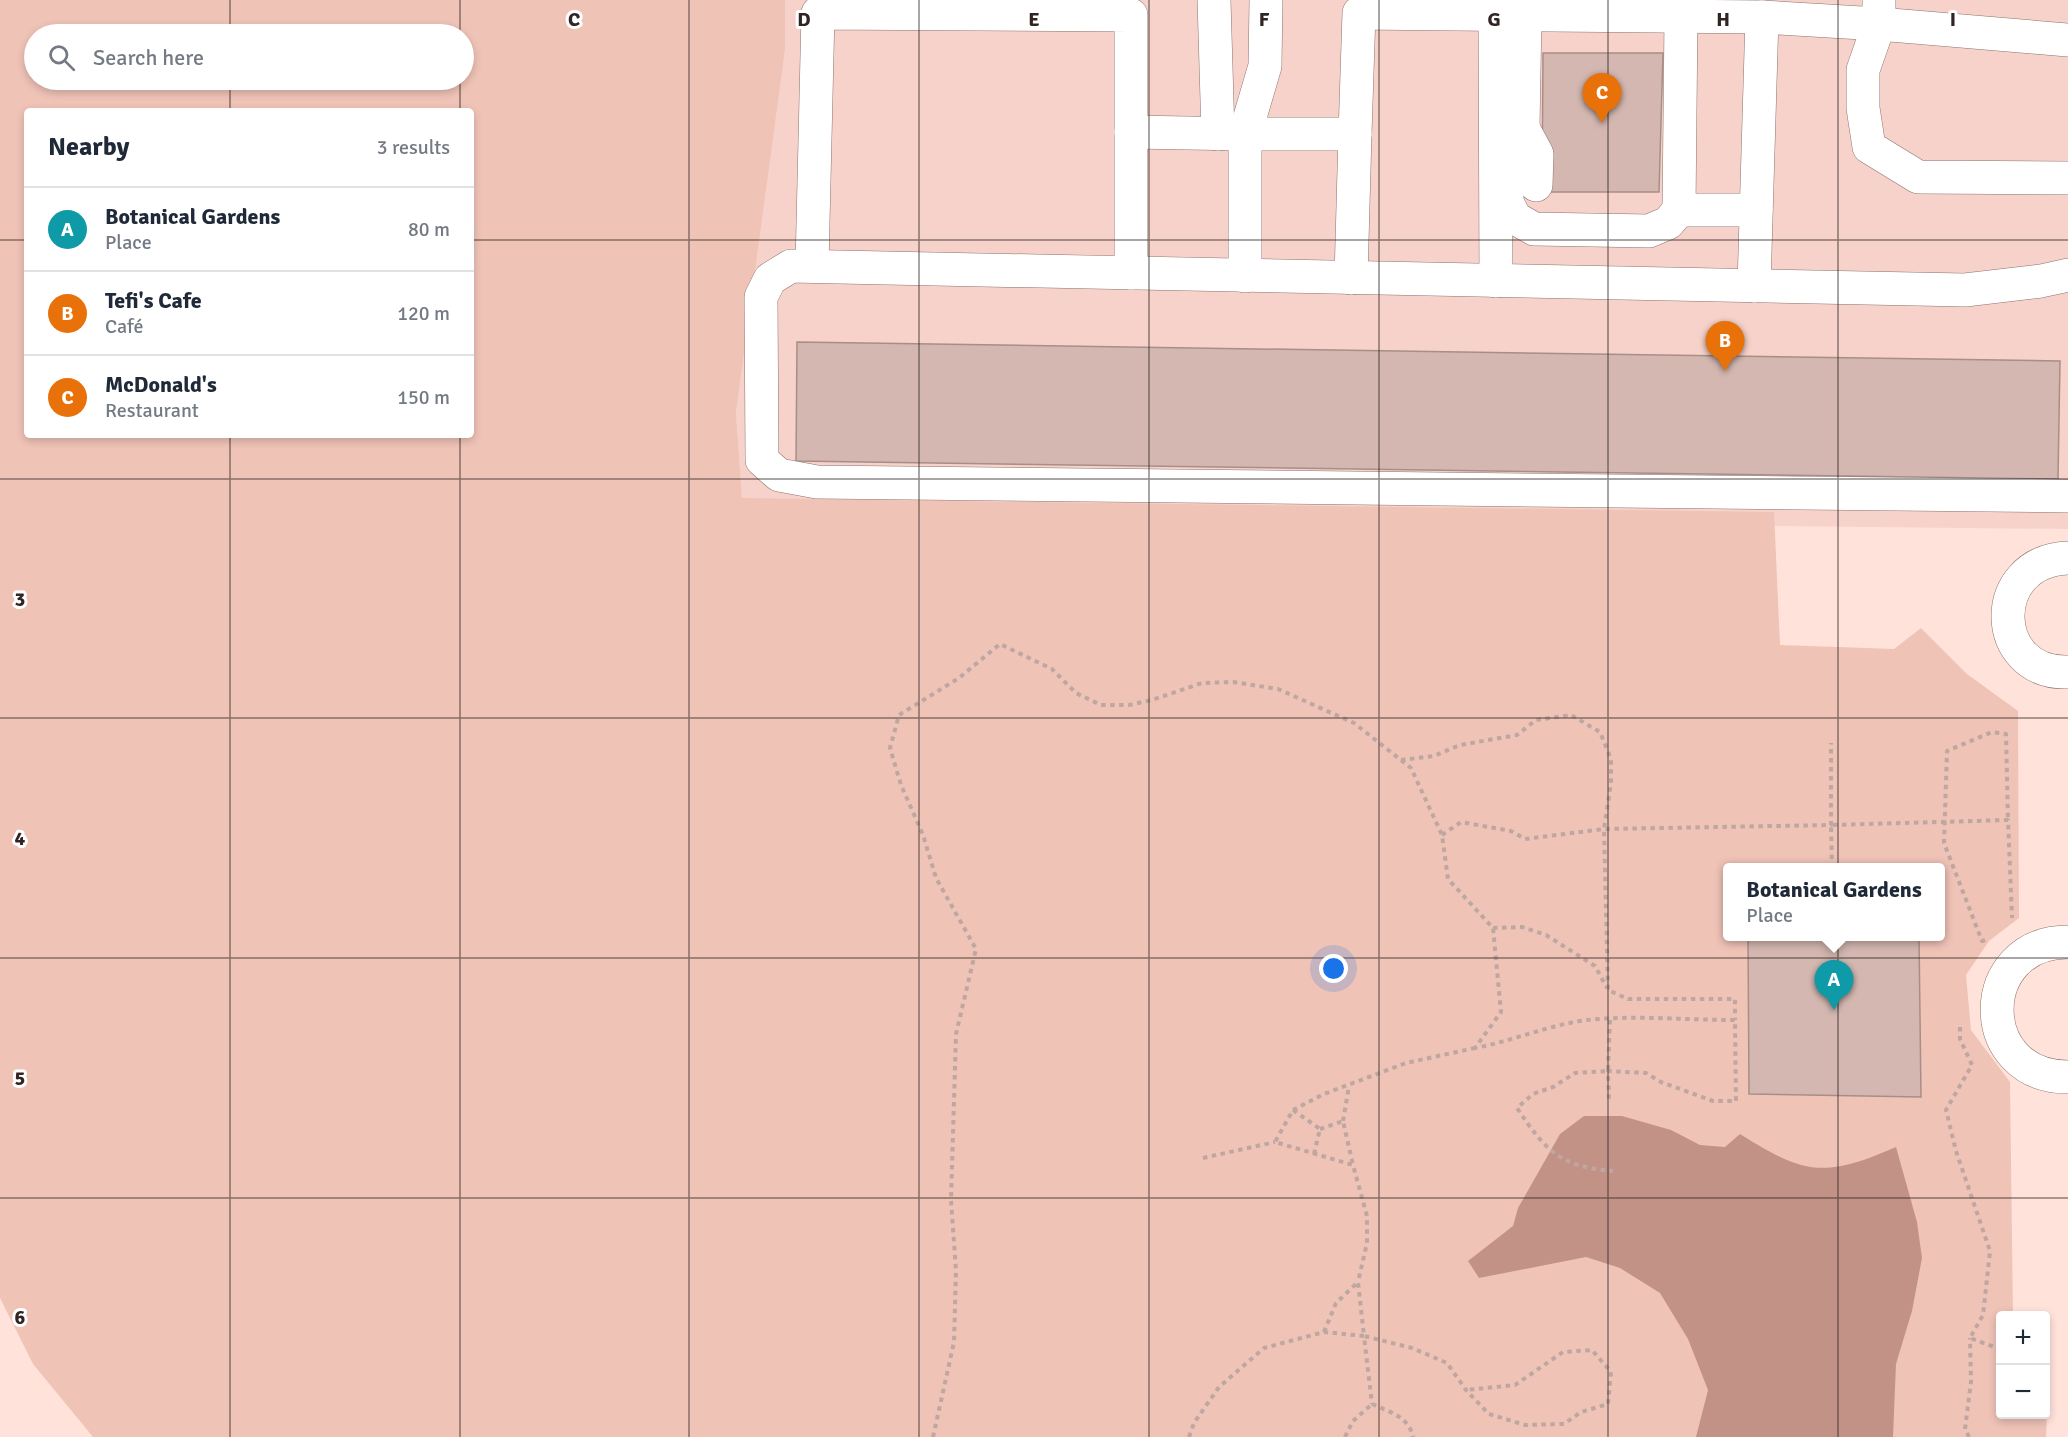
<!DOCTYPE html>
<meta charset="utf-8">
<style>
:root{--surface:#fff;--page:#f2f2f3;--text:#1f2937;--muted:#747a83;--line:#e0e1e3;--accent:#18645c}
body{margin:0;font-family:Signika,sans-serif;background:var(--page);color:var(--text)}
.controls{position:absolute;right:18px;bottom:18px;display:grid;overflow:hidden;border-radius:6px;box-shadow:0 3px 9px #0003}
.controls button{width:54px;height:54px;display:grid;place-items:center;padding:0;border:0;border-bottom:2px solid var(--line);background:var(--surface);color:var(--text);font:30px sans-serif}
.you{position:absolute;left:1334px;top:969px;width:21px;height:21px;margin:-15px;border:4px solid #fff;border-radius:50%;background:#1a73e8;box-shadow:0 0 0 9px #1a73e833}
.badge{display:grid;place-items:center;width:39px;height:39px;border-radius:50%;background:var(--accent);color:#fff;font-size:20px;font-weight:700}
.pin{position:absolute;translate:-50% -50px;filter:drop-shadow(0 2px 3px #0008)}
.pin::after{content:'';position:absolute;top:32px;width:21px;height:18px;background:inherit;clip-path:polygon(0 0,100% 0,50% 100%)}
.popup{position:absolute;left:1723px;top:863px;width:222px;height:78px;box-sizing:border-box;display:grid;place-content:center;border-radius:6px;background:var(--surface);filter:drop-shadow(0 2px 4px #0005);font-size:20px;white-space:nowrap;color:var(--muted)}
.popup b{font-size:22px;color:var(--text)}
.popup::after{content:'';position:absolute;left:50%;top:100%;margin-left:-12px;border:12px solid transparent;border-top-color:var(--surface)}
.list{margin:0;padding:0;list-style:none}
h2{display:flex;justify-content:space-between;align-items:center;height:78px;margin:0;padding:0 24px;font-size:26px}
h2 small{font-size:20px;font-weight:400;color:var(--muted)}
.list li{display:grid;grid-template-columns:39px 1fr auto;gap:18px;align-items:center;box-sizing:border-box;height:84px;padding:0 24px;border-top:2px solid var(--line)}
.list b{display:block;font-size:22px;white-space:nowrap}
.list p{margin:0;font-size:20px;white-space:nowrap;color:var(--muted)}
.list em{font-size:20px;font-style:normal;color:var(--muted)}
.icon{flex:none;width:33px;height:33px;fill:none;stroke:currentColor;stroke-width:2;stroke-linecap:round;stroke-linejoin:round}
.map{position:relative;flex:none;width:2068px;height:1437px;overflow:hidden}
.search{position:absolute;background:var(--surface);box-shadow:0 3px 9px #0003;left:24px;top:24px;width:450px;height:66px;display:flex;align-items:center;gap:15px;box-sizing:border-box;padding:0 21px;border-radius:33px;color:var(--muted);font-size:22px}
.panel{position:absolute;background:var(--surface);box-shadow:0 3px 9px #0003;left:24px;top:108px;width:450px;height:330px;border-radius:6px}
.map>svg:first-child{display:block}
.built{fill:#f7d2ca}
.green{fill:#f0c3b7;fill-rule:evenodd}
.water{fill:#c39286}
.building{fill:#d3b7b0;stroke:#a88e87;stroke-width:1.5}
.lines{fill:none;stroke-linecap:round;stroke-linejoin:round}
.minor-casing{stroke:#8c736c;stroke-width:34}
.path{stroke:#bea7a1;stroke-width:4;stroke-dasharray:4.5 4.5;stroke-linecap:butt}
.minor{stroke:#fff;stroke-width:33}
.grid{fill:none;stroke:#302523;stroke-width:1.5;stroke-opacity:0.55}
.grid-label{font-size:20px;text-anchor:middle;font-weight:bold;fill:#302523;stroke:#fff;stroke-width:6;stroke-linejoin:round;paint-order:stroke}
</style>
<div class="map">
<svg width="2068" height="1437" viewBox="0 0 2068 1437">
<rect width="100%" height="100%" fill="#ffe2da"/>
<!-- built -->
<polygon class="built" points="785,0 2068,0 2068,529 743,515 736,413 785,50"/>
<!-- green -->
<path class="green" d="M0 0H785V50L736 413 742 498 1774 512 1780 645 1894 649 1921 628 1967 674 2018 711 2019 918 1989 941 1966 975 1971 1030 2010 1082 2013 1315 2000 1316V1414H2046V1371H2049L2046 1437H93L33 1364 0 1298ZM34 34H464V80H34ZM27 111H471V435H27ZM1728 868H1940V936H1728Z"/>
<!-- water -->
<path class="water" d="M1584 1116H1622L1671 1130 1700 1145 1725 1147 1740 1134C1805 1175 1825 1178 1896 1147L1917 1222 1922 1258 1912 1311 1896 1364 1893 1437H1696L1708 1390 1688 1339 1660 1293 1620 1268 1586 1257 1479 1278 1468 1261 1513 1226 1518 1208 1560 1134Z"/>
<!-- building -->
<g class="building">
<polygon points="1543,53 1663,53 1659,192 1542,192"/>
<polygon points="797,342 2060,361 2058,479 796,461"/>
<polygon points="1748,936 1919,936 1921,1097 1749,1094"/>
</g>
<g class="lines">
<!-- minor casing -->
<g class="minor-casing">
<g id="minor">
<polyline points="1214,0 1218,134"/>
<polyline points="1266,0 1265,66 1245,134 1355,134 1359,13 1762,17"/>
<polyline points="1495,16 1496,281"/>
<polyline points="2068,40 1879,24 1863,70 1863,108 1869,147 1918,177 2068,178"/>
<polyline points="1523,128 1537,154 1536,185"/>
<polyline points="1131,132 1245,134 1245,276"/>
<polyline points="1507,178 1508,154 1523,128 1525,16"/>
<polyline points="1507,191 1507,202 1515,218 1534,229 1649,231 1668,223 1679,210 1756,210"/>
<polyline points="1679,210 1681,17"/>
<polyline points="812,266 818,13 1131,15 1131,273"/>
<polyline points="2068,275 2041,281 1965,290 791,266 770,279 761,297 762,460 779,475 817,482 2068,496"/>
<polyline points="1351,278 1355,134"/>
<polyline points="1754,286 1762,17 1879,24 1879,0"/>
<path d="M2068 558C1986 561 1990 675 2068 672"/>
<path d="M2068 942C1974 942 1973 1077 2068 1077"/>
</g>
</g>
<!-- path -->
<g class="path">
<polyline points="1401,760 1434,756 1460,745 1517,735 1536,720 1571,715 1600,732 1611,759 1611,783 1604,829 1608,990 1628,999 1735,999 1735,1020"/>
<polyline points="1442,835 1461,822 1511,831 1525,839 1604,829 1831,825 1831,743"/>
<polyline points="1832,868 1831,825 2008,820 2012,918"/>
<polyline points="1493,928 1522,927 1546,935 1595,966 1607,988"/>
<polyline points="1985,940 1982,941 1944,843 1947,751 1992,732 2006,734 2008,820"/>
<path d="M1610 1020 1608 1071 1575 1073 1553 1087 1533 1094 1517 1108C1545 1150 1560 1167 1613 1171"/>
<polyline points="1960,1027 1960,1039 1972,1065 1946,1110 1956,1151 1990,1251 1983,1315 1970,1338 2000,1349"/>
<polyline points="1293,1110 1324,1094 1406,1063 1475,1048"/>
<polyline points="1343,1121 1349,1086"/>
<polyline points="1320,1129 1343,1121 1353,1165"/>
<polyline points="1314,1154 1320,1129 1293,1110 1275,1142 1353,1165 1367,1216 1367,1243 1358,1282"/>
<polyline points="1203,1158 1275,1142"/>
<polyline points="1324,1332 1336,1303 1358,1282 1364,1336 1412,1348 1447,1363 1466,1390 1489,1414 1525,1425 1564,1424 1581,1412 1608,1404 1611,1372 1592,1350 1563,1352 1515,1385 1466,1390"/>
<path d="M1372 1404C1390 1412 1409 1417 1413 1437"/>
<path d="M933 1437 954 1342 956 1271 951 1200 956 1034 976 949 936 878 923 835 901 785 890 748 899 715 959 678 1000 644 1052 669 1076 693 1101 705H1129L1152 700 1202 683 1233 682 1278 689 1354 723 1411 768 1442 835 1448 879 1493 928 1501 1012 1475 1048C1513 1041 1548 1025 1587 1020 1635 1015 1686 1020 1735 1020L1736 1101H1713L1661 1082 1646 1073 1608 1071 1609 1100"/>
<polyline points="1189,1437 1194,1423 1219,1387 1264,1348 1324,1332 1364,1336 1372,1404"/>
<polyline points="1345,1437 1353,1421 1372,1404"/>
<polyline points="1969,1437 1965,1429 1971,1382 1970,1338"/>
</g>
<!-- minor -->
<use href="#minor" class="minor"/>
</g>
<!-- grid -->
<path class="grid" d="M230 0V34M460 0V34M689 0V1437M919 0V1437M1149 0V1437M1379 0V1437M1608 0V1437M1838 0V1437M230 80V111M460 80V111M0 240H27M471 240H2068M230 435V1437M460 435V1437M0 479H2068M0 718H2068M0 958H2068M0 1198H2068"/>
<g class="grid-label">
<text x="574" y="26">C</text>
<text x="804" y="26">D</text>
<text x="1034" y="26">E</text>
<text x="1264" y="26">F</text>
<text x="1494" y="26">G</text>
<text x="1723" y="26">H</text>
<text x="1953" y="26">I</text>
<text x="20" y="606">3</text>
<text x="20" y="845">4</text>
<text x="20" y="1085">5</text>
<text x="20" y="1324">6</text>
</g>
</svg>
<div class="controls">
<button>+</button>
<button>−</button>
</div>
<div class="you"></div>
<div class="pin badge" style="left:1834px;top:1010px;background:#0f9aa8">A</div>
<div class="popup"><b>Botanical Gardens</b>Place</div>
<div class="pin badge" style="left:1725px;top:371px;background:#e8710a">B</div>
<div class="pin badge" style="left:1602px;top:123px;background:#e8710a">C</div>
<div class="search"><svg class="icon" aria-label="search" viewBox="0 0 24 24"><circle cx="10" cy="10" r="6"/><path d="M15 15l6 6"/></svg>Search here</div>
<section class="panel">
<h2>Nearby<small>3 results</small></h2>
<ul class="list">
<li><span class="badge" style="background:#0f9aa8">A</span><div><b>Botanical Gardens</b><p>Place</p></div><em>80 m</em></li>
<li><span class="badge" style="background:#e8710a">B</span><div><b>Tefi's Cafe</b><p>Café</p></div><em>120 m</em></li>
<li><span class="badge" style="background:#e8710a">C</span><div><b>McDonald's</b><p>Restaurant</p></div><em>150 m</em></li>
</ul>
</section>
</div>
